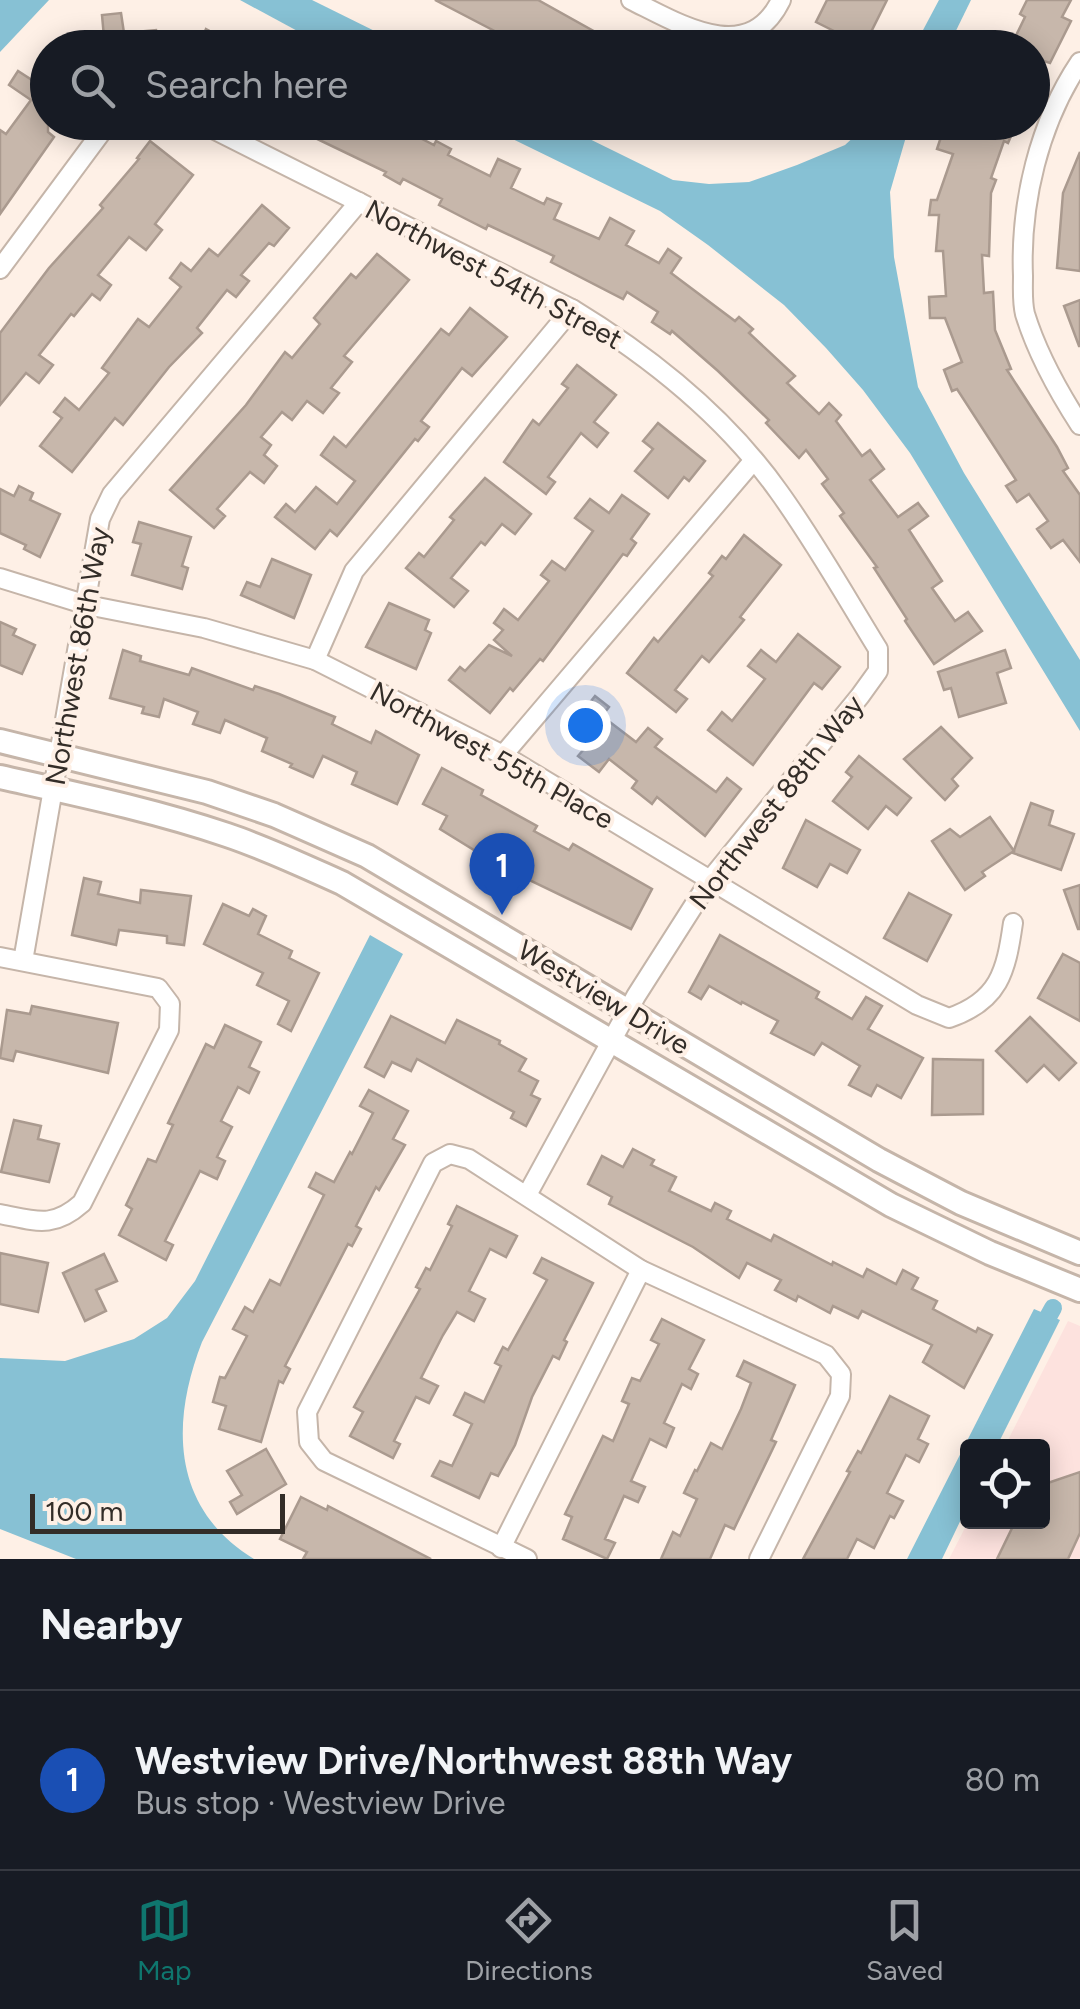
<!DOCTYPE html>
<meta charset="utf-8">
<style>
:root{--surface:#171b24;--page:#20242c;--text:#f1f3f6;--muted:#9ea1a6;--line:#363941;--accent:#0f766e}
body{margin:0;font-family:Figtree,sans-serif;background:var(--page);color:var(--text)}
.controls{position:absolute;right:30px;bottom:30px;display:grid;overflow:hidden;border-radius:10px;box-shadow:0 5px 25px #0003}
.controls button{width:90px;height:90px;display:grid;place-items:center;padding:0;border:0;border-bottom:2px solid var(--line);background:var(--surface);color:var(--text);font:50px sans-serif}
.scale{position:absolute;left:30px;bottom:25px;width:255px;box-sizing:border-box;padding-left:10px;border:5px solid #332d28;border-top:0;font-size:28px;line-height:35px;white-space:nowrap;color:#332d28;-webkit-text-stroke:8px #fef0e6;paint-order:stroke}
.you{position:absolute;left:585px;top:725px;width:35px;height:35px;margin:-25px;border:8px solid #fff;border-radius:50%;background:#1a73e8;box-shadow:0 0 0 15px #1a73e833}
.badge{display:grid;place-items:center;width:65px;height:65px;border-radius:50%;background:var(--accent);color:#fff;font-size:32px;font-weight:700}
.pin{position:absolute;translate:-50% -82px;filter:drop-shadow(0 2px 5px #0008)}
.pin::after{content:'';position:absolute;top:52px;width:35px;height:30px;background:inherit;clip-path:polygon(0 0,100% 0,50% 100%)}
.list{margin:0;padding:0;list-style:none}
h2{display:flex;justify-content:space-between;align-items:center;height:130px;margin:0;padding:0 40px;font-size:42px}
h2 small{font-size:32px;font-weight:400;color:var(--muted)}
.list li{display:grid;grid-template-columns:65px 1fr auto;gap:30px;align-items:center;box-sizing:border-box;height:180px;padding:0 40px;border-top:2px solid var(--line)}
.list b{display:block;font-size:38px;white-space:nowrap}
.list p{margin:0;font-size:32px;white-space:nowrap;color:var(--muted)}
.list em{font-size:32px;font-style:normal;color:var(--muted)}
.icon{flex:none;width:55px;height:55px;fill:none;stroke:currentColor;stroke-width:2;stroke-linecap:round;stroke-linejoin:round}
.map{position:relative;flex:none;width:1080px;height:1559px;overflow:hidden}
.search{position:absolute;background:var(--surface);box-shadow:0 5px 25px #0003;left:30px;right:30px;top:30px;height:110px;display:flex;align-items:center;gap:25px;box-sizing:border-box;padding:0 35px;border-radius:55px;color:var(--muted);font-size:38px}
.sheet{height:310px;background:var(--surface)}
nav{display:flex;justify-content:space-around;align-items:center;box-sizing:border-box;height:140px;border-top:2px solid var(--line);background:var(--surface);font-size:28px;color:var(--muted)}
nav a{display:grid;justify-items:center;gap:5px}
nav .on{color:var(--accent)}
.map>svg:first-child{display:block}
.education{fill:#fde2de}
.water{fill:#87c1d4}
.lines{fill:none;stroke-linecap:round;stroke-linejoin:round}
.canal{stroke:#87c1d4;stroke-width:18}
.building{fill:#c7b7ab;stroke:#aa9a8f;stroke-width:2.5}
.minor-casing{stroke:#c5b5a9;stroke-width:22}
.tertiary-casing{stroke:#c5b5a9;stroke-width:28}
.minor{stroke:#fff;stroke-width:18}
.tertiary{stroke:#fff;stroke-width:22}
.labels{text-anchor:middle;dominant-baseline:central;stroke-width:8;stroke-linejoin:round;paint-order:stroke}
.street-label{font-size:28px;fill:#332d28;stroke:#fef0e6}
</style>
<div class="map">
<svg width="1080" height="1559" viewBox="0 0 1080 1559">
<rect width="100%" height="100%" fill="#fef0e6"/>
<!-- education -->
<polygon class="education" points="1068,1321 1080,1326 1080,1559 949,1559 968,1522 1042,1522 1042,1446 1005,1446"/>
<!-- water -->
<g class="water">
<polygon points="0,0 49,0 0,52"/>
<polygon points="240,0 312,0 407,47 327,47"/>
<polygon points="939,0 971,0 948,47 914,47"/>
<polygon points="480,123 557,123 673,180 709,184 749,182 797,165 845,145 869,123 910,123 890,192 894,257 918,387 964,473 1080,660 1080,731 910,453 863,390 826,348 784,305 708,245 660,211"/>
<path d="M370 935 403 954 202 1342C170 1424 172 1509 254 1559H76L0 1529V1358L65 1361 134 1339 167 1318 195 1281Z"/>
<polygon points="1034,1309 1060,1320 997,1446 968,1446 967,1507 942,1559 907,1559"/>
</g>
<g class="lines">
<!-- canal -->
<polyline class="canal" points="1038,1335 1053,1308"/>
</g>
<!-- building -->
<g class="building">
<polygon points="435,0 538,0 624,48 501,48 506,37"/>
<polygon points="827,0 887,0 864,46 816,22"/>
<polygon points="1027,0 1071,0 1062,17 1071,21 1050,63 1044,61 1032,83 1032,48 1010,48 1025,17 1020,14"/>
<polygon points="121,13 124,33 156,30 158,48 105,48 102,15"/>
<polygon points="206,29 242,48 197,48"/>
<polygon points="48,58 48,132 54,137 0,214 0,130 6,134 31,100 9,85 18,71 32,80"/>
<polygon points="282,122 389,122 434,145 436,141 451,149 448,155 490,176 498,159 520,169 511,188 544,204 547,198 561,204 554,219 599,239 610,218 634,231 626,245 659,263 668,249 681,258 671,273 735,321 739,317 753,329 749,333 795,376 787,383 819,414 829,403 841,415 836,421 862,456 870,450 884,469 870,480 898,517 918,503 928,516 909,530 942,581 932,588 955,621 968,612 982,631 934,664 905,621 907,619 874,568 877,567 840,516 844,513 822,484 828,479 806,450 799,458 766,423 769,420 718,371 672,331 670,334 652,322 658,312 627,292 623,299 551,262 554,256 488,225 486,229 466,219 439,205 442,199 403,179 400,184 384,175 386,172"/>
<polygon points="946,122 1017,122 1008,143 1004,141 991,178 996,180 991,193 989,256 982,255 984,293 993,292 995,330 1011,369 1007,370 1057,447 1068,468 1063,471 1080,495 1080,562 1063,540 1051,548 1037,529 1048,521 1029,494 1017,502 1006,486 1016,480 957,389 952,391 944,370 962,362 945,318 930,318 929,297 946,296 943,251 936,251 939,215 929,215 931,200 937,200 953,154 937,149"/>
<polygon points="150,141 193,175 155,224 162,230 146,250 129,237 98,275 111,285 100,300 92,294 74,316 71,314 39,355 53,365 39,383 26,373 0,405 0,333 49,268 103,208 100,205 139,159 137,158"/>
<polygon points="1080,152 1080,271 1057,268 1063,193"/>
<polygon points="262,205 289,228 274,246 269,243 241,275 249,281 236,297 227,290 197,328 202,333 169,367 123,425 115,418 72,472 40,446 62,418 54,412 65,398 79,410 109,373 102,368 138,319 149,327 181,287 170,278 181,263 191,271 209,249 218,256"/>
<polygon points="377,254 409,280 344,356 352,362 331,388 339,393 323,413 307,401 292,420 282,412 261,437 271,445 264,455 277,466 264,483 250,472 217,509 225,516 214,528 170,490 246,405 285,352 292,358 320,324 314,318 351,274 356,278"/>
<polygon points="1080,300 1080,346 1079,346 1064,306"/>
<polygon points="470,308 507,337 472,376 462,368 421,421 429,427 418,441 415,439 337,536 330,530 315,549 275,517 286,504 295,512 316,487 337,504 355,481 321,455 334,437 346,447 441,329 449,335"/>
<polygon points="577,365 616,395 594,422 608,433 597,447 581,433 548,477 555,482 546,494 504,462 533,420 539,425 568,388 562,384"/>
<polygon points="658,423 705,461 689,481 684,477 668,498 635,471 653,449 643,441"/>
<polygon points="485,478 531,514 515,534 502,524 485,545 481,542 451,578 468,591 454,607 406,568 419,553 424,557 454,520 450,517"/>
<polygon points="19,486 33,493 30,500 60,514 40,557 24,549 26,545 0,533 0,489 14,496"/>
<polygon points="622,495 649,514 631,539 636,543 627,556 623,554 543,661 540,659 513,691 510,688 490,713 449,680 460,667 465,671 489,645 512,656 494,640 503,630 494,623 504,609 518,620 549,581 541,575 552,561 565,570 593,531 575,518 590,499 609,513"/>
<polygon points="139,522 191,537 182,566 188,568 182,589 132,575 141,544 133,542"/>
<polygon points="744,535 781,565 740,617 744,620 709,662 702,656 675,690 687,699 676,712 627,673 654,638 658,642 713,576 709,573 722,556 726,559"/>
<polygon points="272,559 311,575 294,618 241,595 247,582 260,587"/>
<polygon points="389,603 429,620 425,630 431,633 416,669 366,647"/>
<polygon points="0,622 16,629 13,635 35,645 22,674 0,665"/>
<polygon points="798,634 840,667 822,689 814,683 753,765 708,730 722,712 732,721 765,679 748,666 761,650 776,662"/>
<polygon points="123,650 141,656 140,661 189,675 192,668 253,690 255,686 279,694 335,717 332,724 371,743 376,731 419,755 397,804 352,784 357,772 323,756 313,777 290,767 292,764 262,751 267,738 225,720 220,733 193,724 198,712 164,699 159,717 142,713 144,707 110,698"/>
<polygon points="1005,650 1011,668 997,673 1006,703 959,717 951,688 944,690 938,672"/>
<polygon points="595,696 609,707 602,716 636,742 648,728 662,739 655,747 716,792 727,778 741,789 705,836 657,797 652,804 632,788 637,781 609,759 599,772 578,756 584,749 565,734"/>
<polygon points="941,727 972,758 952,779 958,786 945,800 904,759"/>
<polygon points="859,756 911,798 897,815 886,806 868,829 833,801 852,777 846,772"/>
<polygon points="442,768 483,790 481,795 537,826 534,831 569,850 573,844 652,889 631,929 525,878 530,868 488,845 482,855 440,829 447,816 423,804"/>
<polygon points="1031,803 1053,811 1049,825 1074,834 1061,870 1013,853"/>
<polygon points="990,817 1014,851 982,872 985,876 965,890 932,841 950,829 960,837"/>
<polygon points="806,820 860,850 847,873 830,864 817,887 783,868"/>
<polygon points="84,878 101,882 98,894 140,903 141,890 191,896 184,945 167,943 167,936 119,930 116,945 72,935"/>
<polygon points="1080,885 1080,929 1078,929 1064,890"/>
<polygon points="909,893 951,915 927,961 884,938"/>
<polygon points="223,904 249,916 253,909 266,916 258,934 292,951 289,958 319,973 291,1031 278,1024 289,1001 257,985 263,973 204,944"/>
<polygon points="720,935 819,992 816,998 852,1019 866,997 882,1006 868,1029 923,1058 901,1098 877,1085 871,1096 849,1085 860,1066 822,1043 814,1055 771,1033 778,1021 742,1002 741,1004 709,986 701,999 689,992"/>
<polygon points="1063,954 1080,963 1080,1021 1038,998"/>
<polygon points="32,1006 118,1023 108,1073 16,1051 13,1061 0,1058 7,1010 30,1014"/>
<polygon points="391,1016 445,1043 457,1020 500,1041 499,1044 526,1059 519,1071 538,1081 531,1095 540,1099 526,1126 511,1118 514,1112 417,1059 411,1071 392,1062 384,1077 365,1067"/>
<polygon points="1030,1017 1076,1063 1059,1080 1044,1065 1027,1082 996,1051"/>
<polygon points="225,1025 261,1042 249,1067 259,1072 249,1093 238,1087 221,1121 232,1127 217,1157 225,1161 217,1179 200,1171 165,1241 173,1245 166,1260 119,1235 132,1209 126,1205 148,1159 156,1162 173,1125 168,1123 206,1044 214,1048"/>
<polygon points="933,1059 983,1060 983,1114 932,1115"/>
<polygon points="369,1090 408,1111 393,1139 405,1145 379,1190 376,1187 356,1226 361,1229 352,1246 348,1244 285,1366 290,1369 283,1383 279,1381 261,1442 219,1429 226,1406 213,1402 220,1377 225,1378 247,1336 233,1329 245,1307 253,1312 270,1280 280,1285 324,1195 309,1187 316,1173 334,1182 350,1152 352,1154 373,1113 360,1106"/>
<polygon points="14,1120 41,1126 38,1139 59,1144 49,1182 1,1172"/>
<polygon points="633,1149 654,1160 651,1165 676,1177 669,1191 711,1211 715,1203 731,1211 727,1219 771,1241 774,1235 832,1265 833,1262 863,1277 867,1269 896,1284 903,1270 918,1278 912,1289 937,1301 933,1309 976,1332 978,1328 992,1335 964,1388 923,1362 932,1345 862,1311 858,1318 833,1306 830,1313 798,1296 796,1301 775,1290 781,1280 747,1263 739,1278 693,1247 609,1204 612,1197 588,1184 602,1156 623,1167"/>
<polygon points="457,1206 517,1236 506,1257 490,1249 469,1291 485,1299 474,1321 457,1312 443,1335 421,1378 438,1386 429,1403 416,1397 394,1441 400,1444 393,1458 350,1436 363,1412 354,1407 420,1289 416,1287 426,1268 430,1270 452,1226 448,1224"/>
<polygon points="0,1253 48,1263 38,1312 0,1304"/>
<polygon points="104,1254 117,1281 96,1290 106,1311 85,1321 63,1273"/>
<polygon points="542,1258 593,1283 564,1340 567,1342 559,1359 553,1356 532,1397 515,1445 498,1476 491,1473 479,1498 432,1476 440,1461 452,1466 472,1424 454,1415 465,1393 484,1402 501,1366 495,1363 503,1347 508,1350 547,1280 534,1273"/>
<polygon points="662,1319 704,1340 689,1369 698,1374 691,1389 682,1384 664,1423 674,1428 666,1447 650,1439 631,1481 645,1487 638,1502 624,1496 605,1539 615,1543 607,1559 563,1539 572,1517 565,1514 603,1436 613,1441 629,1404 622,1401 632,1378 640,1381 659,1344 651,1340"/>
<polygon points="744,1361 795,1385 771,1440 776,1442 734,1529 725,1525 710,1559 661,1559 673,1532 680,1536 697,1499 684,1493 695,1470 697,1471 711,1443 722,1449 741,1409 751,1383 737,1376"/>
<polygon points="890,1396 929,1416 918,1439 928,1444 919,1462 906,1455 887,1493 903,1501 894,1518 890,1516 874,1548 857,1539 847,1559 803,1559 850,1472 847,1471 858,1451 861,1453"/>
<polygon points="266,1449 286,1484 237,1514 230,1502 242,1495 227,1471"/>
<polygon points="1080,1472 1080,1533 1068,1559 997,1559 1015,1522 1042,1522 1042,1485"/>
<polygon points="301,1497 327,1510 328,1506 431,1559 303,1559 307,1552 280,1539"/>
</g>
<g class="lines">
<!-- minor casing -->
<g class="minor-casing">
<g id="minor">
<path d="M631 0C678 23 748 68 781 0"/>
<path d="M1080 62C1039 123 1020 203 1023 276 1023 288 1022 302 1025 314 1037 353 1058 391 1080 425"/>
<path d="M199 122 572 309C651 357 725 416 779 492 815 542 846 597 878 649V671L860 696 710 880 636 996 527 1195"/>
<polyline points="0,269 109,122"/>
<path d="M0 578 87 605 204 628 315 660 503 755 917 1005 949 1018C999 1001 1006 972 1013 923"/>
<polyline points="315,660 354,571 572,309"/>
<polyline points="503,755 754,460"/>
<path d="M0 957 158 988 170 1004 169 1030 82 1203C53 1229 36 1221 0 1214"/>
<polyline points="23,961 100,519 112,494 359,202"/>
<polyline points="501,1548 641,1270"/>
<polyline points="527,1559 324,1461 309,1442 307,1412 433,1163 450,1154 469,1159 641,1270 826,1355 841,1374 840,1396 759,1559"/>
</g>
</g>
<!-- tertiary casing -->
<g class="tertiary-casing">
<g id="tertiary">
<polyline points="0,741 207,792 274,815 367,856 879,1160 961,1203 1080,1253"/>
<path d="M0 777C76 794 153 810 227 835 266 848 304 866 342 883L891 1205 990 1253 1080 1290"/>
</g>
</g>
<!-- minor -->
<use href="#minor" class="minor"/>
<!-- tertiary -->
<use href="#tertiary" class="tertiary"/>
</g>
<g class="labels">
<!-- street labels -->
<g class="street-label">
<text transform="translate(494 274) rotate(28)">Northwest 54th Street</text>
<text transform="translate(77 656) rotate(-80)">Northwest 86th Way</text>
<text transform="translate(492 755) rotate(29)">Northwest 55th Place</text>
<text transform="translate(776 802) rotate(-52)">Northwest 88th Way</text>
<text transform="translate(604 997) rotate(31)">Westview Drive</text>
</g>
</g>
</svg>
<div class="controls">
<button><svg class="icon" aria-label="locate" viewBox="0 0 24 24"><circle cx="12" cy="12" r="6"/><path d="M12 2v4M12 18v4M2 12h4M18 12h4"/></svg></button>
</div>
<div class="scale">100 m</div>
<div class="you"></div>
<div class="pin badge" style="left:502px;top:915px;background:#1a4fb4">1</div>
<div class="search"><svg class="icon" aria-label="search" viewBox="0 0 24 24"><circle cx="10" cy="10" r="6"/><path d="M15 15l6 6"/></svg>Search here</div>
</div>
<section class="sheet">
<h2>Nearby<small></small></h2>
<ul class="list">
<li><span class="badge" style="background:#1a4fb4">1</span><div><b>Westview Drive/Northwest 88th Way</b><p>Bus stop · Westview Drive</p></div><em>80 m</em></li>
</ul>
</section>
<nav>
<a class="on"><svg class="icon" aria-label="map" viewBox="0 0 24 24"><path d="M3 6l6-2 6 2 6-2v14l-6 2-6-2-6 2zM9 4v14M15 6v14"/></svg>Map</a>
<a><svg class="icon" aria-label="directions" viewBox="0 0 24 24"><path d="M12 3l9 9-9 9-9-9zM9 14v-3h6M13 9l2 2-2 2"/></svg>Directions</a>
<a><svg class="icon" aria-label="saved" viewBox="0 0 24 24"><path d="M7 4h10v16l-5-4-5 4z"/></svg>Saved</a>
</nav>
